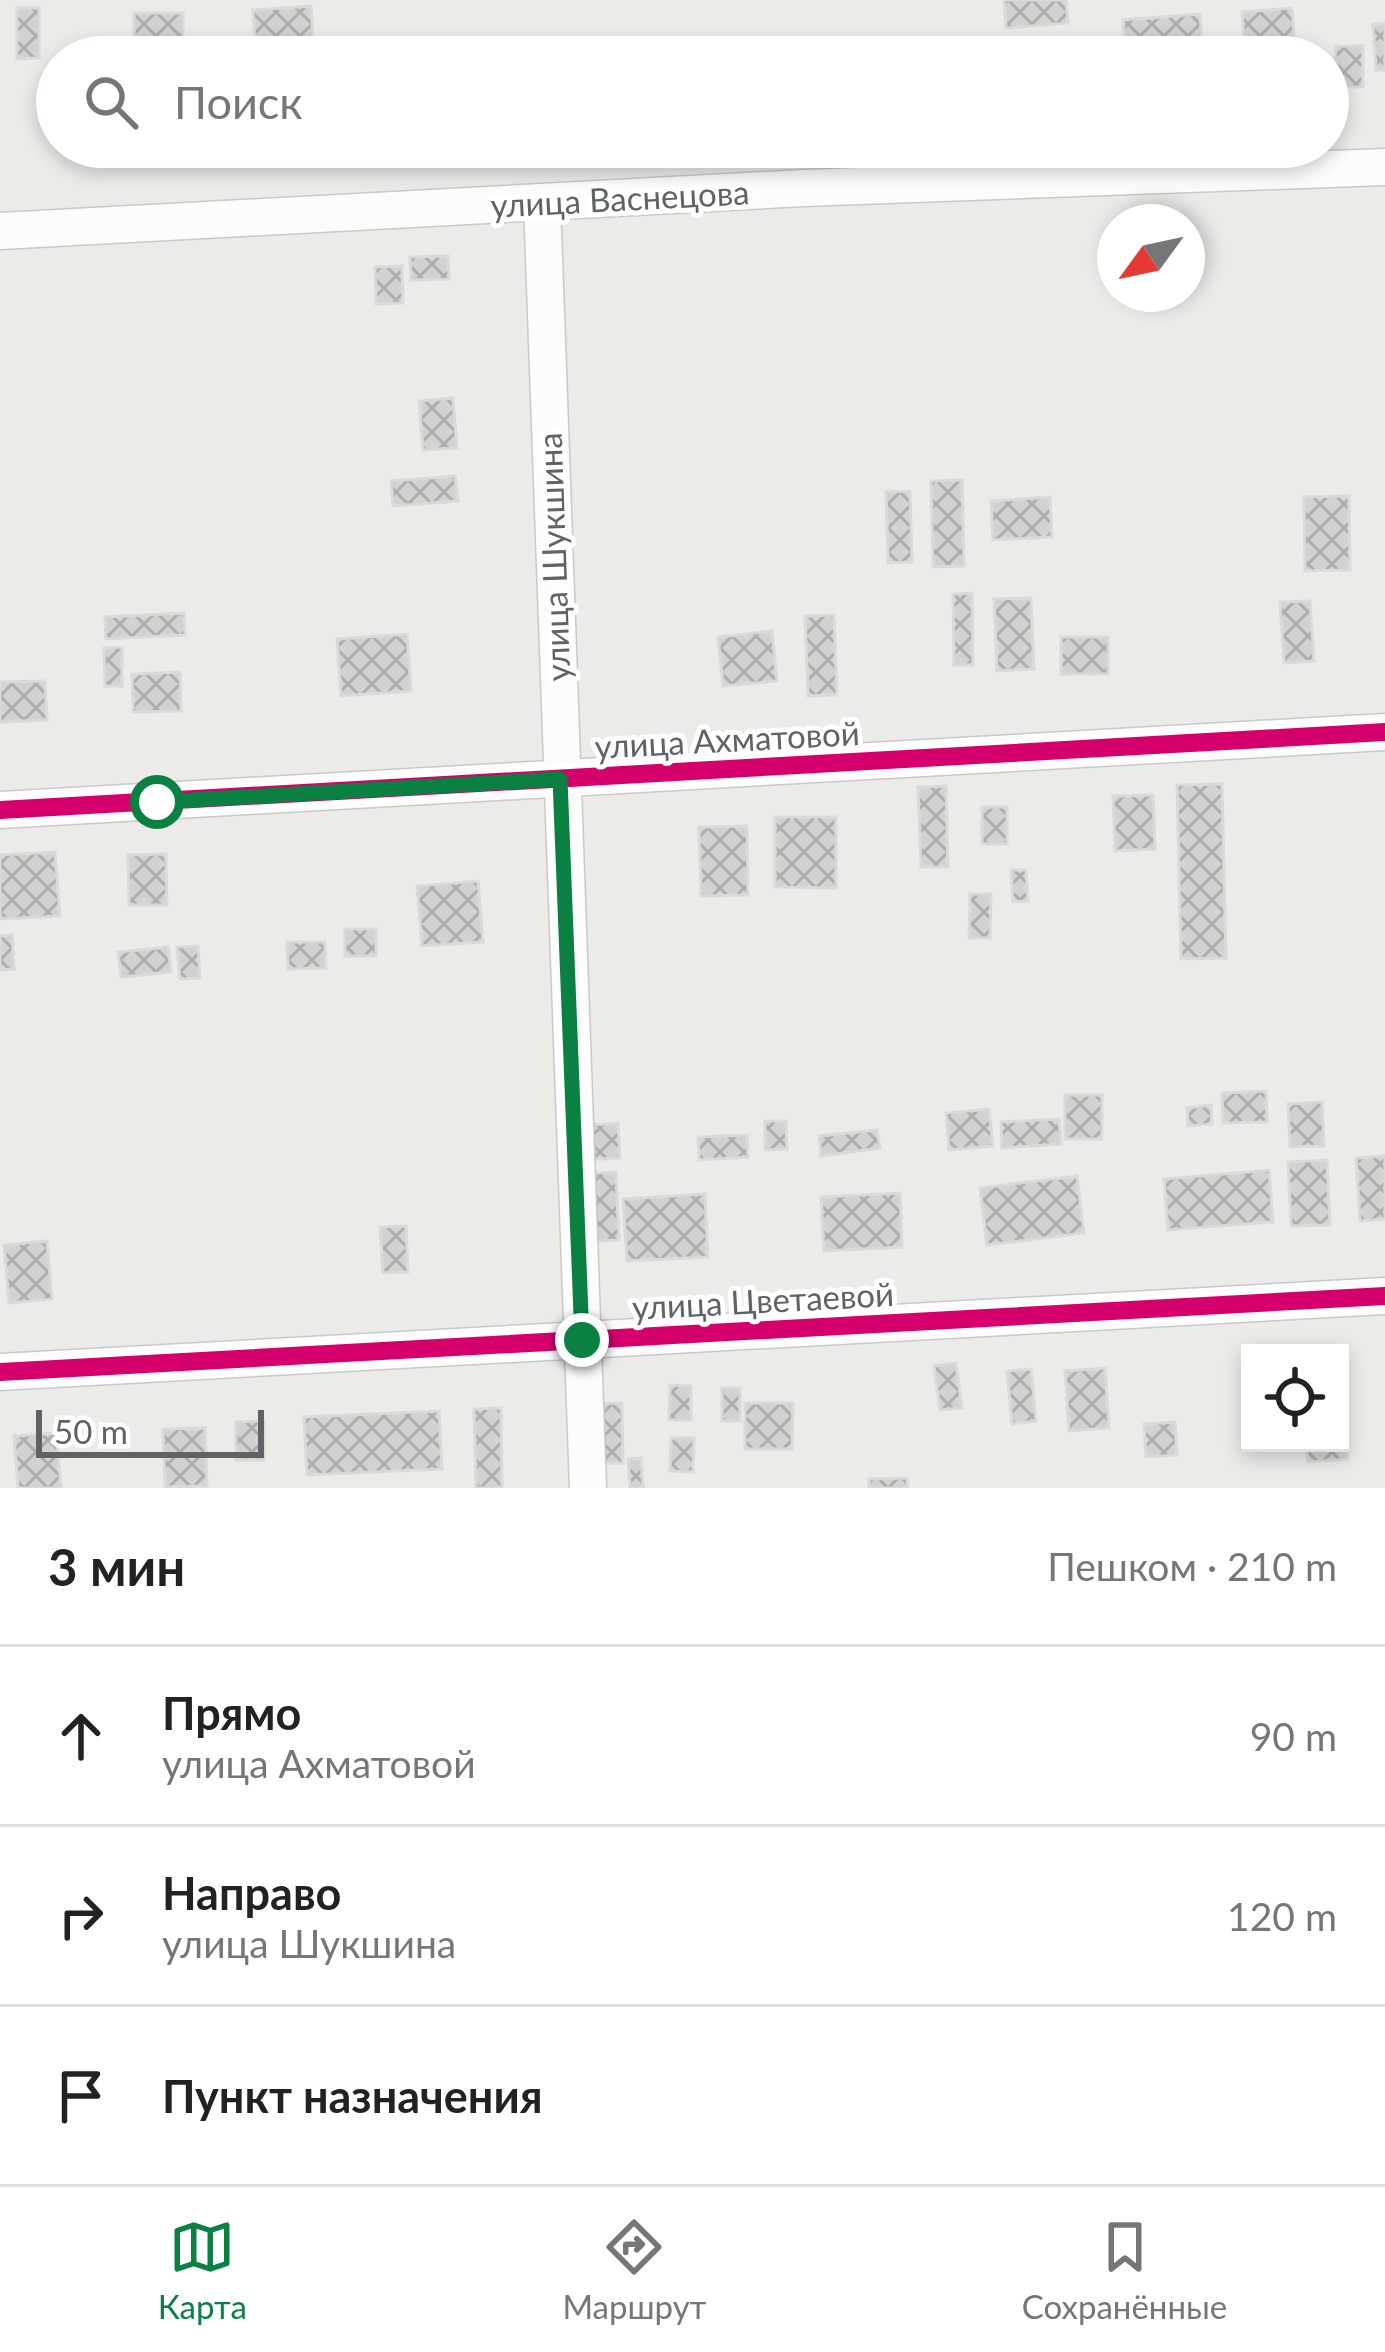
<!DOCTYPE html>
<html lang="ru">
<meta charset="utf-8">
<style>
:root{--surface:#fff;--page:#f2f2f2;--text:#222;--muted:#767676;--line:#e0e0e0;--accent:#0b8043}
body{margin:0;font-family:Lato,sans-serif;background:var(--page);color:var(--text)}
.controls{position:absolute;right:36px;bottom:36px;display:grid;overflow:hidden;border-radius:0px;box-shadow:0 6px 18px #0003}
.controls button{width:108px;height:108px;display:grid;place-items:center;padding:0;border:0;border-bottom:3px solid var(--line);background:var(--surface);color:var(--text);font:60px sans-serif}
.compass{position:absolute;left:1097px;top:204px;width:108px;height:108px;border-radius:50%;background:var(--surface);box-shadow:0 6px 18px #0003;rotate:237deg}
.scale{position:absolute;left:36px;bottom:30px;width:228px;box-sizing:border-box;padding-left:12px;border:6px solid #5e6366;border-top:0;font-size:33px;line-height:42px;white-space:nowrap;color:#5e6366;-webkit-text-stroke:9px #fff;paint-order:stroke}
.stop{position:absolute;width:36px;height:36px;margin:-27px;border:9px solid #0b8043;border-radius:50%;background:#fff}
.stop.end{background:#0b8043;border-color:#fff;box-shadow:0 3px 12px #0008}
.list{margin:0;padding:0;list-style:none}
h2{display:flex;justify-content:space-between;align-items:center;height:156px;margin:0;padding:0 48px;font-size:51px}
h2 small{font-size:39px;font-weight:400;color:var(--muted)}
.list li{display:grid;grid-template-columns:78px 1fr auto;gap:36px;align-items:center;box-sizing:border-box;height:180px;padding:0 48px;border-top:3px solid var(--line)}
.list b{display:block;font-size:45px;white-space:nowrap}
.list p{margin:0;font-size:39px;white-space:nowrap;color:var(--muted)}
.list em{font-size:39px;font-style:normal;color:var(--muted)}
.icon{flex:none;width:66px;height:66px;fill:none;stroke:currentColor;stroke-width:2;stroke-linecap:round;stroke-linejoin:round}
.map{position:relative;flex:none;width:1385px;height:1488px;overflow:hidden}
.search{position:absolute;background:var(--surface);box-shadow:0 6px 18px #0003;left:36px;right:36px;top:36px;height:132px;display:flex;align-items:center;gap:30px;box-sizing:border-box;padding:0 42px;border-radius:66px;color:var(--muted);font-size:45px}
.sheet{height:696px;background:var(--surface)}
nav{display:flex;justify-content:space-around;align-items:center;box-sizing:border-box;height:168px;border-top:3px solid var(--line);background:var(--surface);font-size:33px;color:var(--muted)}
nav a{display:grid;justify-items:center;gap:6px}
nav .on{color:var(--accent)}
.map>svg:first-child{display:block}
.building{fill:url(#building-cross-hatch);stroke:#dcdad7;stroke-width:3}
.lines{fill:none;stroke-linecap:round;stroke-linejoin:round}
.street-casing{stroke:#c9c9c8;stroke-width:39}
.street{stroke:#fcfcfc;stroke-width:36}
.cycleway-casing{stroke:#fff;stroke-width:26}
.cycleway{stroke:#d6006c;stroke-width:18}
.route{stroke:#0b8043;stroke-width:15}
.labels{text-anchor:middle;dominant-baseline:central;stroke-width:10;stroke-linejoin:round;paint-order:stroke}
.street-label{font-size:33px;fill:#5e6366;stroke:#fff}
</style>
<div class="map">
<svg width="1385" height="1488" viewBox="0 0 1385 1488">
<defs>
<pattern id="building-cross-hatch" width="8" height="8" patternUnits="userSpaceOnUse" patternTransform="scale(3)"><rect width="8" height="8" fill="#d4d2d1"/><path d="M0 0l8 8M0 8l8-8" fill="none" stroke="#afaead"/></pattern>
</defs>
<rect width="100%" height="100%" fill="#edebe8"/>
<!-- building -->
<g class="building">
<polygon points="1004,0 1066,0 1068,23 1006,28"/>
<polygon points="311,6 313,37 255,41 253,10"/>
<polygon points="17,8 39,8 39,58 17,59"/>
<polygon points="1292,8 1296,57 1245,57 1242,12"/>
<rect x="134" y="13" width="49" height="33"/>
<polygon points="1200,14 1203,57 1126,57 1123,20"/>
<polygon points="1373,24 1385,24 1385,70 1376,70"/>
<polygon points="1335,46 1363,46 1363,87 1336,87"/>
<polygon points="448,256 449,279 411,280 410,257"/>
<polygon points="402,266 403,303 376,304 375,267"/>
<polygon points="453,398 457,448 423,450 419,401"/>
<polygon points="455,476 458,501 393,506 391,481"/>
<polygon points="962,480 964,566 933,567 931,481"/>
<polygon points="910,491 912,562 888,563 886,492"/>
<polygon points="1349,496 1350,570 1305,571 1304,497"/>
<polygon points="1050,497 1052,537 993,540 991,501"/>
<polygon points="972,593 973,665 954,665 953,594"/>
<polygon points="1031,598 1034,669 997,671 994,599"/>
<polygon points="1310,601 1314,661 1284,663 1280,602"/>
<polygon points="184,613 185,635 106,639 105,617"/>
<polygon points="834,615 837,695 808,696 805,616"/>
<polygon points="772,631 777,681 723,686 718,637"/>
<polygon points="407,634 411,691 341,696 337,639"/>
<rect x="1061" y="637" width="47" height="37"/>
<polygon points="122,647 122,686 105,686 104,648"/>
<polygon points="180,672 181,711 133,712 132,674"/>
<polygon points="45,681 47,720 0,722 0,682"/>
<polygon points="1222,784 1226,958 1181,959 1177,785"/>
<polygon points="946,786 948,867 921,867 918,787"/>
<polygon points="1153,795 1155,849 1115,851 1113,796"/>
<rect x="982" y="807" width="25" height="37"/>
<polygon points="775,817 836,817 836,888 775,887"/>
<polygon points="747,826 748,895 701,896 699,827"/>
<polygon points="55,852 60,916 0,919 0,855"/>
<polygon points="166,854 167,905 129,905 128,855"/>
<polygon points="1011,870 1026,870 1028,901 1013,902"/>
<polygon points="478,881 483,942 422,946 417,886"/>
<polygon points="970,894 991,894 990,938 969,938"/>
<rect x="345" y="929" width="31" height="27"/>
<polygon points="12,935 14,969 0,970 0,936"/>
<polygon points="287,942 325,942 326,968 288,969"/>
<polygon points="198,946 200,978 180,979 177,947"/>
<polygon points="168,947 171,972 121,977 118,952"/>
<polygon points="1266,1091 1267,1122 1223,1123 1222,1093"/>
<rect x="1065" y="1095" width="37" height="44"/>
<polygon points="1322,1102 1324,1146 1290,1147 1288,1104"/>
<polygon points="1211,1105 1212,1124 1188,1126 1187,1108"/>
<polygon points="989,1109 993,1146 949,1150 946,1113"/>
<polygon points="1059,1119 1061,1144 1002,1148 1001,1122"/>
<polygon points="765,1121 786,1121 787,1149 765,1150"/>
<polygon points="618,1123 620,1158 581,1160 579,1126"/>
<polygon points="877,1130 880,1148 821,1156 819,1136"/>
<polygon points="747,1135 748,1157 699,1160 698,1137"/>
<polygon points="1385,1156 1385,1219 1360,1221 1356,1158"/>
<polygon points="1327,1160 1330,1225 1291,1226 1288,1162"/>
<polygon points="1269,1170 1273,1222 1168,1230 1164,1179"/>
<polygon points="616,1172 619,1240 582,1242 579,1174"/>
<polygon points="1077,1176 1084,1233 987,1245 980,1188"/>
<polygon points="900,1193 902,1247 824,1251 821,1197"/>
<polygon points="705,1194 708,1257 627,1261 623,1199"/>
<polygon points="406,1226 408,1272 383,1273 380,1227"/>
<polygon points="47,1241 52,1299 9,1303 4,1245"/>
<polygon points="956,1363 962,1408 940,1410 934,1366"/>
<polygon points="1105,1368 1109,1428 1069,1431 1065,1371"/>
<polygon points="1031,1369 1036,1421 1012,1424 1007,1371"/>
<polygon points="670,1385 691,1386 691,1420 669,1420"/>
<rect x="722" y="1388" width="18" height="33"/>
<polygon points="622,1403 623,1463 590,1464 589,1404"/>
<polygon points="745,1403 793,1403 792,1449 745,1449"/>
<polygon points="501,1408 502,1488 476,1488 474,1409"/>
<polygon points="439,1411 442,1469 307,1475 304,1417"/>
<polygon points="264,1421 264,1460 236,1460 236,1422"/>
<polygon points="1175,1422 1177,1455 1146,1457 1144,1424"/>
<polygon points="1340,1422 1346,1422 1348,1459 1308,1462 1306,1443 1340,1443"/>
<polygon points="205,1428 207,1486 165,1487 163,1429"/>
<polygon points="56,1433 61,1488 18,1488 14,1436"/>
<polygon points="671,1438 694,1438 693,1472 670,1471"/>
<polygon points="641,1458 643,1488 630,1488 628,1459"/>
<polygon points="907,1478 908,1488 869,1488 869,1479"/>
</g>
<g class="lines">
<!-- street casing -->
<g class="street-casing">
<g id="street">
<polyline points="542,202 588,1488"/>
<polyline points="0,231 804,188 1385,167"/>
<polyline points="0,810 1385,732"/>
<polyline points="0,1372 1385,1296"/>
</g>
</g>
<!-- street -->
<use href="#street" class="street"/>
<!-- cycleway casing -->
<g class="cycleway-casing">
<g id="cycleway">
<polyline points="0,810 1385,732"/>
<polyline points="0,1372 1385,1296"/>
</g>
</g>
<!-- cycleway -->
<use href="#cycleway" class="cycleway"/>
</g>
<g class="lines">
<!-- route -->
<polyline class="route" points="157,802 560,779 582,1340"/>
</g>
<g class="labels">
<!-- street labels -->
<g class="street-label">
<text transform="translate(620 198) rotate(-3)">улица Васнецова</text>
<text transform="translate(553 557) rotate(-92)">улица Шукшина</text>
<text transform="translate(727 739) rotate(-3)">улица Ахматовой</text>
<text transform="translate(763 1300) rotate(-3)">улица Цветаевой</text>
</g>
</g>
</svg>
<div class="controls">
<button><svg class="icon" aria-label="locate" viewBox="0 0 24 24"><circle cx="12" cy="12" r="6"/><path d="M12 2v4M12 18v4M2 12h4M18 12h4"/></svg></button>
</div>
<svg class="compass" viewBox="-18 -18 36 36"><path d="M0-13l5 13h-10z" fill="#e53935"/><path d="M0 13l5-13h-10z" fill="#767676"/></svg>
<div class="scale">50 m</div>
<div class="stop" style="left:157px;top:802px"></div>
<div class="stop end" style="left:582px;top:1340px"></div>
<div class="search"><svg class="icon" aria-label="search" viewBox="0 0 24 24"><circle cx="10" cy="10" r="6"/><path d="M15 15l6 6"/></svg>Поиск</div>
</div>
<section class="sheet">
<h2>3 мин<small>Пешком · 210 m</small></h2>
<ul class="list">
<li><svg class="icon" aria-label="ahead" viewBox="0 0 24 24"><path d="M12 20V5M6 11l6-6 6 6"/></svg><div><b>Прямо</b><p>улица Ахматовой</p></div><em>90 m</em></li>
<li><svg class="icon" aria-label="right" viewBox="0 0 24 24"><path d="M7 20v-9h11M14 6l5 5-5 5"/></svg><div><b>Направо</b><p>улица Шукшина</p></div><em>120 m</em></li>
<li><svg class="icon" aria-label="arrive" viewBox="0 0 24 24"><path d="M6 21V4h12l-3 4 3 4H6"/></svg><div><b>Пункт назначения</b></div></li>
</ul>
</section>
<nav>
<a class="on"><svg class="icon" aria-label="map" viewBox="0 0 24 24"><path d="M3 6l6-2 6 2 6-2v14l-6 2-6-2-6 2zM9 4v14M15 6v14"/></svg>Карта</a>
<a><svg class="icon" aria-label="directions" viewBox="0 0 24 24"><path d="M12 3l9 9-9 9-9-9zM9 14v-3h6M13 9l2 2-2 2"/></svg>Маршрут</a>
<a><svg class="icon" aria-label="saved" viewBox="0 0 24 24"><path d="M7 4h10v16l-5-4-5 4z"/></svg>Сохранённые</a>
</nav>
